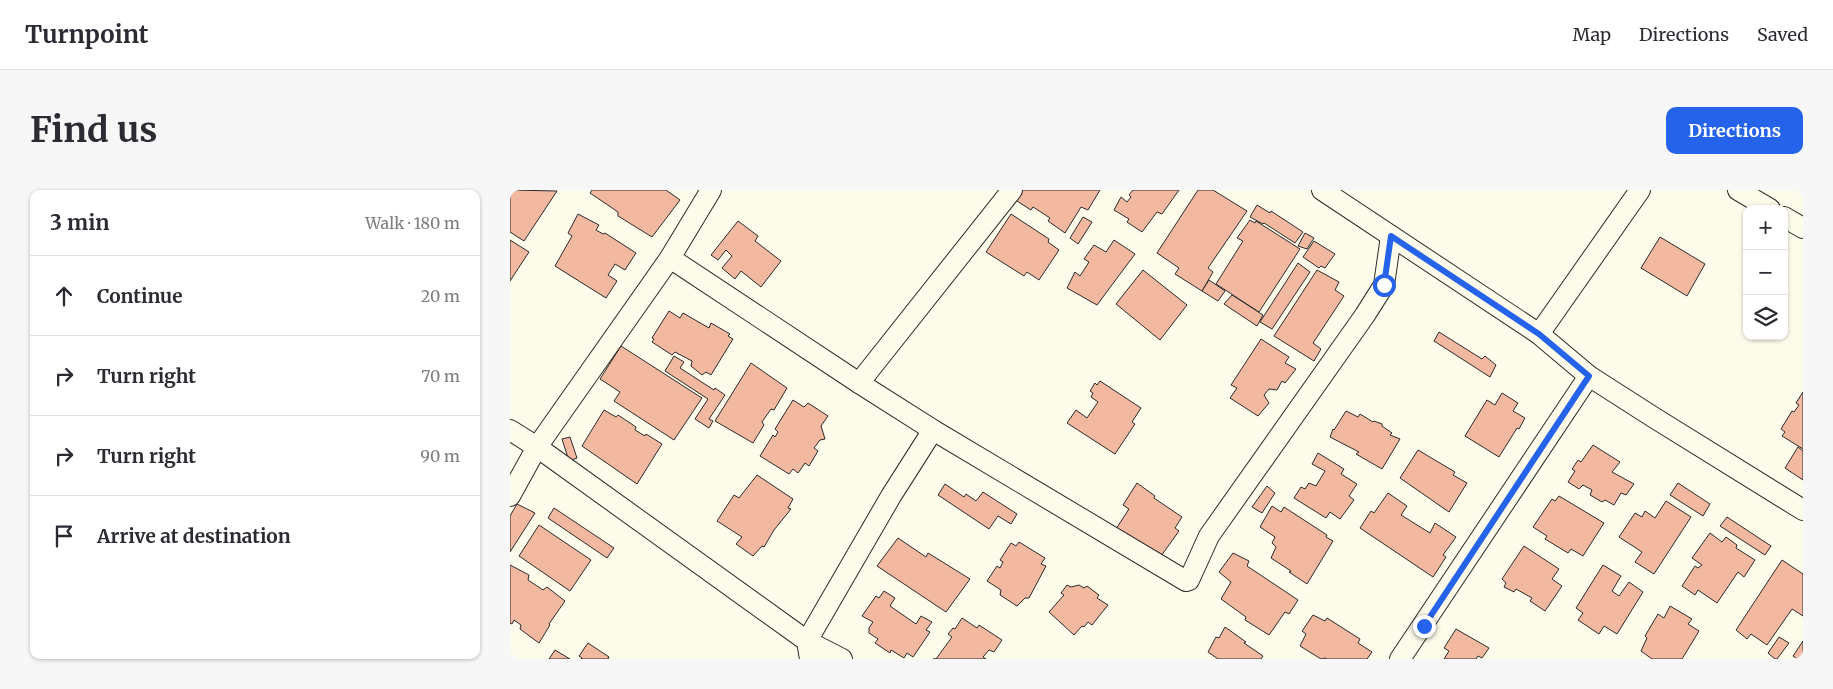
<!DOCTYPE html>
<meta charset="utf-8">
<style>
:root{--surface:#fff;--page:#f7f7f7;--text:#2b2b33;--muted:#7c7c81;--line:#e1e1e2;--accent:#2563eb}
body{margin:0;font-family:Merriweather,serif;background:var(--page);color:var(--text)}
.controls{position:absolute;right:15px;top:15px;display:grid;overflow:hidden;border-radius:10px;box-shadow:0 1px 4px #0004}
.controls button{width:45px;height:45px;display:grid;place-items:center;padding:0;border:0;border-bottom:1px solid var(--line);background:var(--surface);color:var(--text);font:25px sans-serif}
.stop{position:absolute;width:15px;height:15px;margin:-11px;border:4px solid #2563eb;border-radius:50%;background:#fff}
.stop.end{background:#2563eb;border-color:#fff;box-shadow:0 1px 5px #0008}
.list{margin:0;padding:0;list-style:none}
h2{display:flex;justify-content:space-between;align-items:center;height:65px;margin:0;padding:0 20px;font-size:21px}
h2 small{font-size:16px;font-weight:400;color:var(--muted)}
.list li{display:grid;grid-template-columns:32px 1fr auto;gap:15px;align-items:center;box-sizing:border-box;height:80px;padding:0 20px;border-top:1px solid var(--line)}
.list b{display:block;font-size:19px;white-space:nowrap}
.list em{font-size:16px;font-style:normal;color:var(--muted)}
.icon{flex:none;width:28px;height:28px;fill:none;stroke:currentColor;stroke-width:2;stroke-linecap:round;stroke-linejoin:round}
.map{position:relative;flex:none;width:1293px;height:469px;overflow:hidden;border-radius:10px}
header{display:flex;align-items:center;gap:30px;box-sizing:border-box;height:70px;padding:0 25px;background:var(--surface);border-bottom:1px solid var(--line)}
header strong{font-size:24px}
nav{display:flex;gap:28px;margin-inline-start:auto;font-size:18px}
.intro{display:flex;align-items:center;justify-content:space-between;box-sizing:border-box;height:120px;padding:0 30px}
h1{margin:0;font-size:35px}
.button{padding:12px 22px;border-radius:10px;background:var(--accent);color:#fff;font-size:18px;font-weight:700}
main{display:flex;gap:30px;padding:0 30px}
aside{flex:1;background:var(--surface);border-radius:10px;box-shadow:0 1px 4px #0004}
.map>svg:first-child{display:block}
.building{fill:#f2b8a0;stroke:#2b2b2b}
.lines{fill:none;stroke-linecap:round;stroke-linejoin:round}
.minor-casing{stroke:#2b2b2b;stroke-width:22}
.minor{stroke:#fdfbea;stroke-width:20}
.route{stroke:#2563eb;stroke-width:6}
</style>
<header>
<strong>Turnpoint</strong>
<nav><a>Map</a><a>Directions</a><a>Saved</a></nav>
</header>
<div class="intro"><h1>Find us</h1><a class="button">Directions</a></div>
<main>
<aside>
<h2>3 min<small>Walk · 180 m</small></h2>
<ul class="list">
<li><svg class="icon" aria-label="ahead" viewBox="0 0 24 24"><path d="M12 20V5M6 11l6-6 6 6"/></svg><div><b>Continue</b></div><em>20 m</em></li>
<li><svg class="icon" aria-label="right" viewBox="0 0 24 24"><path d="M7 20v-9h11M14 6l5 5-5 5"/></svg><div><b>Turn right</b></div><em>70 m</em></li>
<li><svg class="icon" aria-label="right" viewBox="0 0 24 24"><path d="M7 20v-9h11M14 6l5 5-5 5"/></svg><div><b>Turn right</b></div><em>90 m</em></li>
<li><svg class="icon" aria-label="arrive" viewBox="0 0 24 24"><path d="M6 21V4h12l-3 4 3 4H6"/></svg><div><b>Arrive at destination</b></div></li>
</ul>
</aside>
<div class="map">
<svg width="1293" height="469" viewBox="0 0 1293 469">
<rect width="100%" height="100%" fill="#fdfbea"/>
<!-- building -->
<g class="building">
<polygon points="0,0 47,1 14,51 0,42"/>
<polygon points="82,0 156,0 170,10 142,47 108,26 108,22 80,3"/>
<polygon points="495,0 590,0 578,20 571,17 555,43 538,31 540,28 523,17 521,20 493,2"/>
<polygon points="623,0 669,0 652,24 647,22 632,42 617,32 619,29 604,20 611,7 617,12 621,7 619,5"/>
<polygon points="688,0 703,0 737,21 698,78 703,82 692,101 665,84 669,78 647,63"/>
<polygon points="747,15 760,23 761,21 793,42 785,53 754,33 753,34 740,27"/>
<polygon points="68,24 89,35 86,40 93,44 95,43 126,63 115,80 105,74 98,85 107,91 96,108 45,76 62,46 58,43"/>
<polygon points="501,24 539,49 538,52 549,60 529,90 517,82 514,86 476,62"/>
<polygon points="573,27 582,32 568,54 560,48"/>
<polygon points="740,30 745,33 746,31 790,59 749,122 706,94 733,51 727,48"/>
<polygon points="228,31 248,46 245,51 271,71 251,97 231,81 225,89 212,78 222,66 216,60 208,70 201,65"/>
<polygon points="795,43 804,48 797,59 788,56"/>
<polygon points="1150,47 1195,74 1177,106 1131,78"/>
<polygon points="0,50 19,62 0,91"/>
<polygon points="604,50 625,64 587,115 557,98 565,82 570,86 579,72 574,69 584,55 596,62"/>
<polygon points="804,51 825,64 815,78 811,76 809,78 793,67"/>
<polygon points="788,73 800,82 762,139 750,132"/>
<polygon points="633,80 677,115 650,150 606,114"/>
<polygon points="807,80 829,92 825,100 834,106 803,153 811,159 804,171 764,146"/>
<polygon points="699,90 715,101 708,111 692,101"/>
<polygon points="722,105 753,125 747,136 714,114"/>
<polygon points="159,121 170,128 173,123 199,138 201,133 220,144 218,146 223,149 201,185 196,182 192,185 181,176 182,171 165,162 162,165 142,152 144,149 142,148"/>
<polygon points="929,142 972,169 975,166 986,175 980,187 924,151"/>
<polygon points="751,149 779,167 775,173 786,179 775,193 772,191 767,200 759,199 754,205 759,213 748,226 720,208 727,198 721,195"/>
<polygon points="111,156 192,208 164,250 104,211 110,202 90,189"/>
<polygon points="164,166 174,172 170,178 204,200 205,198 215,205 199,229 203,231 199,238 185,229 198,209 155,181"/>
<polygon points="241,173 277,198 264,220 261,219 252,232 254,235 243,253 205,231"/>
<polygon points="590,191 631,218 622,232 625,234 605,264 557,233 566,220 577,228 588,212 581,207 583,203 580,201 585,193 587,195"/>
<polygon points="1293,202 1293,259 1272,246 1275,242 1271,239 1282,221 1284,222 1289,215 1286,213"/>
<polygon points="992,203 1008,213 1003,221 1015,228 1009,239 1007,238 989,267 955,246 977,210 985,215"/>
<polygon points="283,210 294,217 298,213 318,226 311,236 315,249 310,250 304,258 308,261 299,276 295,273 288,283 283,279 279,284 250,266 263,245 265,247 268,242 265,239"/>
<polygon points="94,220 106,227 108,225 126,237 125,240 135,246 136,244 152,254 127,294 72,256"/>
<polygon points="836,221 848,227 850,224 863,232 864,231 872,234 872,236 882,243 880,245 890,249 872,279 846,264 849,262 820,247 823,239 824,240"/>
<polygon points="60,247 67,268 59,271 52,249"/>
<polygon points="1083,255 1110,272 1102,282 1124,294 1116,305 1111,303 1104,315 1095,310 1092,312 1080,305 1082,300 1073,295 1069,299 1058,292 1065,281 1062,279 1068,270 1071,272"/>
<polygon points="1288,257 1293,261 1293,290 1275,278"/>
<polygon points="908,260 945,282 943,285 957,293 939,322 890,288"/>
<polygon points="808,263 834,279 831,284 847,294 839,306 844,310 830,329 820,322 816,328 784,308 791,297 795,299 799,293 806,296 815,281 802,274"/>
<polygon points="247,285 283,309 278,318 281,319 264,340 254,357 252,356 243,366 226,354 232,347 207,331 224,305 229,308"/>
<polygon points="627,293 645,306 644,308 672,327 665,338 669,341 646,373 604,342 619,319 613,315"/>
<polygon points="1168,293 1200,314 1193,326 1160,305"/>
<polygon points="435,294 454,307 456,304 466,311 473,302 507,324 501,334 488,326 479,339 428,305"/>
<polygon points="757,296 765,303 752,323 742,317"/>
<polygon points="878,303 897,316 891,325 920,343 925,333 946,347 933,365 936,367 923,387 850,338 861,321 864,323"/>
<polygon points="1049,306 1094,333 1073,366 1061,359 1058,363 1035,349 1037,346 1023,337 1042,309 1045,311"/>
<polygon points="1156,311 1181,327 1144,384 1125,372 1132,362 1109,347 1125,323 1132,327 1135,321 1145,328"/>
<polygon points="7,314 25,323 0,362 0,326"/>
<polygon points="762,316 771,322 774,317 817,345 816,347 823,351 797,394 779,382 781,381 761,368 766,357 762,353 765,347 750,337"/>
<polygon points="44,318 104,358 97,368 38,328"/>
<polygon points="1217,327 1261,356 1255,365 1210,336"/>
<polygon points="29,335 81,370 60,401 9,366"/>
<polygon points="1200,343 1212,352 1216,347 1227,355 1226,358 1245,370 1234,387 1228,382 1207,413 1188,400 1185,405 1172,396 1185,376 1188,378 1192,375 1182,368"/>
<polygon points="388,348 416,367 418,363 460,389 436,422 367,376"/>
<polygon points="509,352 535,368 531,374 536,376 519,408 515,408 507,416 490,405 491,400 477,391 487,376 490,378 493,372 490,370 501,353 506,356"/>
<polygon points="1014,356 1049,379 1042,389 1052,396 1035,421 1020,411 1022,408 1006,399 1004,402 994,397 996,393 992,389"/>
<polygon points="723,363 739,371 737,376 788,410 779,424 775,422 759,445 735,430 736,427 711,409 721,392 709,382"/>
<polygon points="1272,370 1293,384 1293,426 1282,419 1257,455 1241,444 1237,449 1226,440"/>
<polygon points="0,375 19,385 18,390 33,400 37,397 55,411 39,434 40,435 29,453 10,439 11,435 4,430 2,434 0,433"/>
<polygon points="1093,375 1111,386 1102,401 1109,406 1119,392 1133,402 1107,444 1094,436 1089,444 1068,430 1073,423 1066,418"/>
<polygon points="557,395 561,397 569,395 574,398 577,396 589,405 587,408 598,415 582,435 578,432 574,437 572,436 564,445 539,422 554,405 551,403"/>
<polygon points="374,401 385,408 380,416 406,434 411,426 422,432 416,440 420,442 403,467 397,463 394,468 381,460 380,463 365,453 368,449 359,443 359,438 363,432 352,426 366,406 369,408"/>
<polygon points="1160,416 1182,429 1178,434 1189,441 1172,469 1142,469 1131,461 1137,448 1135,446 1148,424 1154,428"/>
<polygon points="803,425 815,431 817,428 850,449 848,453 862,462 857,469 817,469 815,468 811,469 790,456 796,444 792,441"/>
<polygon points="452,428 467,438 469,435 492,450 484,462 479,460 473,467 476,469 423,469 426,469 442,447 438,444 443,438 445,439"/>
<polygon points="715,437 736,452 734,453 753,466 751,469 708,469 698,462 706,447 709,448"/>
<polygon points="946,439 979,458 972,468 968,466 966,469 934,469 939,461 934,458"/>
<polygon points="1269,447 1279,453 1267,469 1265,469 1258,463"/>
<polygon points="1293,451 1293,469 1287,469 1283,466"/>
<polygon points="78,453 99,467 98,469 71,469 72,468 69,466"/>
<polygon points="45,460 60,469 39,469"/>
</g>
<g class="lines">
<!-- minor casing -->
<g class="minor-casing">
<g id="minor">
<polyline points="812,0 1029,144 1079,186 1143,227 1293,320"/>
<polyline points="1228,0 1260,19"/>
<polyline points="1274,27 1293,38"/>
<polyline points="160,68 201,0"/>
<polyline points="1029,144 1130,0"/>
<polyline points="349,193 502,0"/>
<polyline points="0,240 27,257 0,306"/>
<polyline points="300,469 297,451 381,306 423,240"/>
<polyline points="332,469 297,451 27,257 160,68 349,193 423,240 676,391 679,390 699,346 855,125 874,95 881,46"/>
<polyline points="890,469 1079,186"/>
</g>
</g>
<!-- minor -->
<use href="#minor" class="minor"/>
</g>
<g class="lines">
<!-- route -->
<polyline class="route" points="874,95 881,46 1029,144 1079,186 914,436"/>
</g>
</svg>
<div class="controls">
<button>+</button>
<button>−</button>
<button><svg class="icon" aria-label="layers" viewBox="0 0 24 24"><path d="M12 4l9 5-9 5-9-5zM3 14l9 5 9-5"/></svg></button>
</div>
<div class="stop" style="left:874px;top:95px"></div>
<div class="stop end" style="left:914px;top:436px"></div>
</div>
</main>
